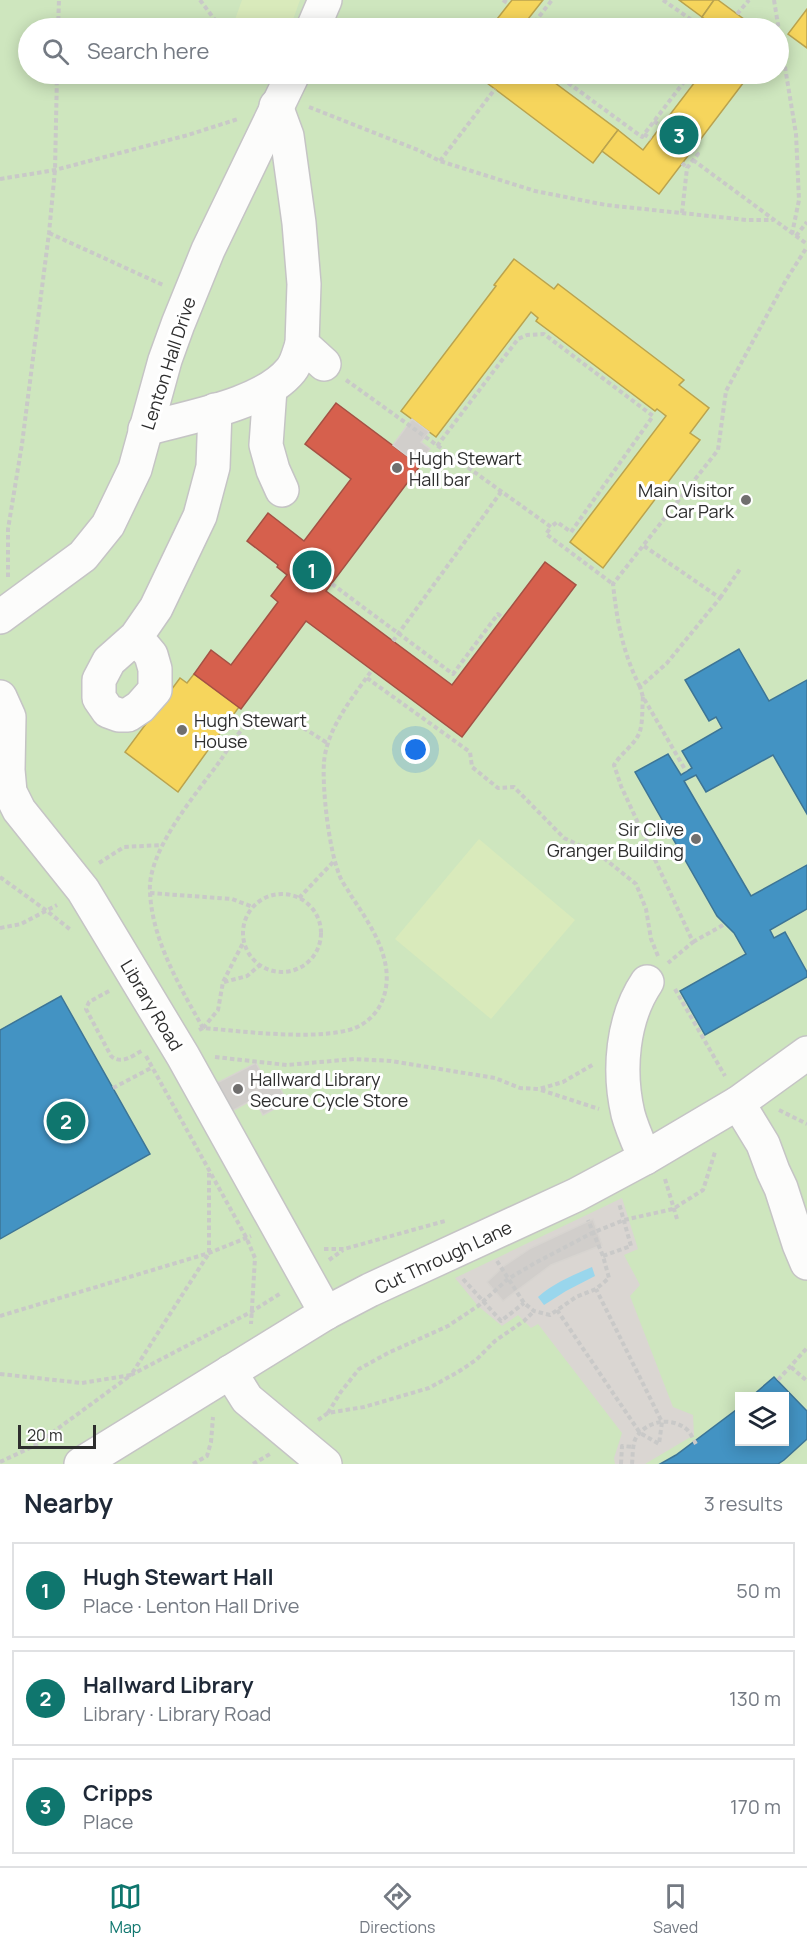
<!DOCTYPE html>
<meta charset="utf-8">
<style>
:root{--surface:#fff;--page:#f6f6f7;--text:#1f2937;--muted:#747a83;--line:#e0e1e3;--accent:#0f766e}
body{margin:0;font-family:Manrope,sans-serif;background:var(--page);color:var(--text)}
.controls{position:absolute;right:18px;bottom:18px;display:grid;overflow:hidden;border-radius:0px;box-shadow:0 3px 15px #0003}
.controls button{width:54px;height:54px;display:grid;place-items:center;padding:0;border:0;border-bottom:2px solid var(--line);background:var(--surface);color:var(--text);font:30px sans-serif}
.scale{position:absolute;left:18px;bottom:15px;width:78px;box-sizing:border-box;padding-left:6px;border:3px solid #2e2e2e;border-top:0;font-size:16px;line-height:21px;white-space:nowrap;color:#2e2e2e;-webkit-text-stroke:4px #fff;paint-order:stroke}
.you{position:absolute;left:416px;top:750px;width:21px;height:21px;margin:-15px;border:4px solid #fff;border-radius:50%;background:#1a73e8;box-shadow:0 0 0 9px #1a73e833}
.badge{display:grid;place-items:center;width:39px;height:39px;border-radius:50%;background:var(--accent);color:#fff;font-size:20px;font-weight:700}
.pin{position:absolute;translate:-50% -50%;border:3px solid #fff;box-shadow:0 2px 6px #0006}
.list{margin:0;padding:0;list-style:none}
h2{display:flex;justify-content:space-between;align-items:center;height:78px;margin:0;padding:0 24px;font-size:26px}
h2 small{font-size:20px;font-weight:400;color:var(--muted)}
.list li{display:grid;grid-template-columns:39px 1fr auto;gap:18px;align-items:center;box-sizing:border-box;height:96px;margin:0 12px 12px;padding:0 12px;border:2px solid var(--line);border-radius:0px}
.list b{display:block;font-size:22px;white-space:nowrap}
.list p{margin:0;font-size:20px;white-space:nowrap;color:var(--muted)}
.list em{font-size:20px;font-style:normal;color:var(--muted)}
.icon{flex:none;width:33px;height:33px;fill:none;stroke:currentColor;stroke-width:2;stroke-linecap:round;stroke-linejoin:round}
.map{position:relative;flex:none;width:807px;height:1464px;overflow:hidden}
.search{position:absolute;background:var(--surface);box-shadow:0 3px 15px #0003;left:18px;right:18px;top:18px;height:66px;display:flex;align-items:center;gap:15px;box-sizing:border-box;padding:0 21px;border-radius:33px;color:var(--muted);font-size:22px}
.sheet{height:402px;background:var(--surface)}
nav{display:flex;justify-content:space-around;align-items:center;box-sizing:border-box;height:84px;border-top:2px solid var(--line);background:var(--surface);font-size:16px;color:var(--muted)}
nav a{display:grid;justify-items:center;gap:3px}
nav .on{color:var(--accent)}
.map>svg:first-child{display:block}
.green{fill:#cee6be;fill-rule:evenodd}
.pitch{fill:#d9eabb}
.plaza{fill:#dad6d2}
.water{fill:#99d6ec}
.homes{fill:#f6d55c;stroke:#baa34e;stroke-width:1.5}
.shops{fill:#d6604d;stroke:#a45144;stroke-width:1.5}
.schools{fill:#4393c3;stroke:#3d7596;stroke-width:1.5}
.building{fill:#d1cecb;stroke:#d7d4d0;stroke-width:1.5}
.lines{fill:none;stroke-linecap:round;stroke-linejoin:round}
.minor-casing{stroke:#c5c4c5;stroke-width:36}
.path{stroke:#c9c9c8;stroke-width:4;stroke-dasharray:4.5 3;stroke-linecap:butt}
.minor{stroke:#fcfcfb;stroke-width:33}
.poi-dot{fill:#706f6e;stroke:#fff;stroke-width:2}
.labels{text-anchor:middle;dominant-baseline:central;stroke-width:6;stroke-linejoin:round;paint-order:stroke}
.street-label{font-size:18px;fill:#2e2e2e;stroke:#fff}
.poi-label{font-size:18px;fill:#2e2e2e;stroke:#fff;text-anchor:start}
</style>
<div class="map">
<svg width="807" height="1464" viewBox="0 0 807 1464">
<rect width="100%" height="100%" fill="#ece8e4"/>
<!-- green -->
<path class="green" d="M0 0H807V1464H0ZM28 28H778V74H28ZM740 1396H784V1442H740Z"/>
<!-- pitch -->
<g class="pitch">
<polygon points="242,0 300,0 290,28 232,28"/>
<polygon points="479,839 575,920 491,1019 395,939"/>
</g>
<!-- plaza -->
<polygon class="plaza" points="622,1198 638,1249 624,1255 640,1285 630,1296 673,1407 693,1415 694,1435 645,1464 615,1464 614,1458 622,1433 538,1324 531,1328 518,1315 502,1326 478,1306 455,1278"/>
<!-- water -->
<path class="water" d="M592 1267 595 1276 566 1291 544 1305 538 1297C554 1283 573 1275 592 1267Z"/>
<!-- homes -->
<g class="homes">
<polygon points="512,0 543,0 521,28 490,28"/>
<polygon points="679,0 714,0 702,17"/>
<polygon points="714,0 718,0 756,28 717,28 702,17"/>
<polygon points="807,9 807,48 788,34"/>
<polygon points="475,74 543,74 618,130 593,163"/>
<polygon points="701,74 750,74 659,194 602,151 618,130 643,150"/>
<polygon points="514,259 554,289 558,284 684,380 679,385 709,408 690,433 700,440 603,568 570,542 666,416 661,412 657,409 655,411 552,333 536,321 538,318 531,312 436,437 401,411 496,286 494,285"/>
<polygon points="194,674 239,707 178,792 125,752 180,678 187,683"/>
</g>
<!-- shops -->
<polygon class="shops" points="336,403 420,466 326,591 452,685 545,562 576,585 462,737 306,621 241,709 194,674 211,650 231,665 278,602 271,596 287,575 277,567 278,565 247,541 268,513 304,541 351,479 305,444"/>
<!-- schools -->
<g class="schools">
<polygon points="739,649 769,701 807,680 807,814 773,755 706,792 696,775 684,781 751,896 807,865 807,909 770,930 774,938 785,932 807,972 807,977 705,1035 680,991 746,954 734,933 717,916 635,772 668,754 681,775 692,768 682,751 722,728 716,717 709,721 685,680"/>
<polygon points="61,996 150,1154 0,1239 0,1030"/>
<polygon points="774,1377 807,1411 807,1439 784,1460 778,1464 660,1464 676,1455 740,1407 740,1442 784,1442 784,1396 752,1396"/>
</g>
<!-- building -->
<g class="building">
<polygon points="412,419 429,432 421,442 430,449 418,464 393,445"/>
<polygon points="256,1063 267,1084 251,1093 254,1099 230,1112 215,1084"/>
<polygon points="276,1080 287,1102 263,1115 251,1093"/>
<polygon points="593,1219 602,1245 551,1265 503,1301 487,1282 504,1266 531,1248"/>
</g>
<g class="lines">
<!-- minor casing -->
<g class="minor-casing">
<g id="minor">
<polyline points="313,28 325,0"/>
<polyline points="276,106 287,136 299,223 304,284 302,344 324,364"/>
<polyline points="270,389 266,445 273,470 282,490"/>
<path d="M145 429C188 417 263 405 291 370 297 363 299 352 302 344"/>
<polyline points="0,617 83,556 108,525 135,469 165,360 178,324 208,250 293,74"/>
<polyline points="136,637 151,655 155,669 155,690 140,707 128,715 119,715 108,711 99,698 99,680 109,661 136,637 156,608 200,516 213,467 215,410"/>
<polyline points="0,697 9,717 8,770 10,792 19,810 83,890 183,1056 326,1313"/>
<polyline points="738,1103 763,1144 773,1171 781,1188 799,1244 807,1263"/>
<path d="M645 1158C639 1144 632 1129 628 1114 618 1071 622 1019 647 982"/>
<polyline points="230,1372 247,1399 325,1464"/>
<polyline points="81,1464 326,1313 370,1290 576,1195 645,1158 738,1103 807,1053"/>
</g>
</g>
<!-- path -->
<g class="path">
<polyline points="200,0 221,28"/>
<polyline points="503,0 509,4"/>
<polyline points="663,0 703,28"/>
<polyline points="774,0 796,134 799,200 792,234"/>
<polyline points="737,14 749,0"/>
<polyline points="58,28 59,0"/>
<polyline points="530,28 552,0"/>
<polyline points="556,74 642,137 690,74"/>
<polyline points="309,107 418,150 440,161 535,191 606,205 747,220 773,220"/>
<polyline points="654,121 661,126"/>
<polyline points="644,134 651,139"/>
<polyline points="693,160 807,244"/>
<polyline points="440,161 495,89"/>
<polyline points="682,163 687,168"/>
<polyline points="0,179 55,170 188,135 238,119"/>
<polyline points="682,213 687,168 698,154 692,150"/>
<polyline points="49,233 163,285"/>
<polyline points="796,236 807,222"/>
<polyline points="346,380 551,527 546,534 613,584"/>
<polyline points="437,446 518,339 527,335 544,334 653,416 571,532 557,522 551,527"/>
<polyline points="644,546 720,598 667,663 640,687 643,697 686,771"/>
<polyline points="8,577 8,529 22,444 49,233 55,170 57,74"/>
<polyline points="332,584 453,674 498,614 503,618"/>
<polyline points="720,598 740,569"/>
<polyline points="393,641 501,492"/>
<polyline points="367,678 470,752 472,767 498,788 514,787 564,838 600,855 636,884 646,909 651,939 658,956"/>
<path d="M640 687C623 653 617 622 613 584L718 450 726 391 786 280 807 247"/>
<path d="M643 697C642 707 643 721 640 731 636 744 621 753 614 765L621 786 693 942 668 963"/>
<polyline points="99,863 124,847 162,845"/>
<polyline points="0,877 47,911 72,931"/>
<polyline points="150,893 232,899 253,907"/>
<circle cx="282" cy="933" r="39"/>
<polyline points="299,898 335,860"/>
<polyline points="0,928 21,924 57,905"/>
<polyline points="693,942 725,924"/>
<polyline points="224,982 247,976 260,965"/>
<polyline points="675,989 725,1076"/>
<path d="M109 991 89 1002 86 1009 111 1056C122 1065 132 1056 143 1050"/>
<path d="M203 1028C180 987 152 940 150 892 147 851 196 794 220 761 228 749 236 735 247 724 251 720 261 717 268 716 286 713 313 735 329 744"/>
<polyline points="203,1028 218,1010 223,982 243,943"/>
<path d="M199 1030 203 1028C240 1031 331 1043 361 1025 385 1011 391 983 384 958 378 935 363 914 350 894 347 888 341 881 339 874 329 849 322 789 324 762 327 728 353 697 372 670"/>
<polyline points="146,1056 246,1237 255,1258 251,1324"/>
<polyline points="215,1057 287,1065 354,1059 391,1061 495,1078 520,1088 539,1089 563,1082 594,1064"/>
<polyline points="113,1088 153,1067"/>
<polyline points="541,1090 599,1109"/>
<polyline points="779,1110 807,1124"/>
<polyline points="665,1179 677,1219"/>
<polyline points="324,1249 344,1249 445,1221"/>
<polyline points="603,1256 631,1246 619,1203"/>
<polyline points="329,1260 343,1250"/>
<polyline points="497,1261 524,1303 534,1311 550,1315 576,1297 596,1289 609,1278 603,1256 588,1220"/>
<polyline points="463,1279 501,1321 524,1303"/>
<polyline points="557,1310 640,1433 659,1444 662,1422 596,1289"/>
<polyline points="0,1316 209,1253 251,1236"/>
<polyline points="791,1367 807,1381"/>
<polyline points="0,1374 82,1383 131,1375 209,1253 209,1171"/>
<polyline points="778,1380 807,1348"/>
<polyline points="328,1413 340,1393 359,1369 388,1353 448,1326 478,1306 508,1279 535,1263 592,1233 624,1220 673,1209 703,1190 715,1152"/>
<polyline points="318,1420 328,1413 364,1407 429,1388 458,1372 476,1360 495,1341 524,1321 534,1311"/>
<polyline points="0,1462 34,1446 131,1375 251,1312 281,1293"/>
<polyline points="193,1464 207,1456 211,1442 213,1417"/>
<polyline points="253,1464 270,1454"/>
<polyline points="621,1464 622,1446 634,1447"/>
<path d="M632 1464C633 1455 632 1443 637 1436 648 1421 670 1417 685 1428 690 1431 693 1439 696 1444"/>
</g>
<!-- minor -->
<use href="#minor" class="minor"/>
</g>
<!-- markers -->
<g class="poi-dot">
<circle cx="397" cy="468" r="6"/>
<circle cx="746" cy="500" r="6"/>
<circle cx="182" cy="730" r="6"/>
<circle cx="696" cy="839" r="6"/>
<circle cx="238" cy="1089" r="6"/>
</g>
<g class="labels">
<!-- street labels -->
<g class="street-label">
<text transform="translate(168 363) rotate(-72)">Lenton Hall Drive</text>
<text transform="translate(152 1005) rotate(59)">Library Road</text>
<text transform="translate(443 1257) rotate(-25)">Cut Through Lane</text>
</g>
<!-- poi labels -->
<g class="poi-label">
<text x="409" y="458">Hugh Stewart<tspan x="409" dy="21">Hall bar</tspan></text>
<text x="734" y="490" text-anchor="end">Main Visitor<tspan x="734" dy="21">Car Park</tspan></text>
<text x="194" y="720">Hugh Stewart<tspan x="194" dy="21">House</tspan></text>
<text x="684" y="829" text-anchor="end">Sir Clive<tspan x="684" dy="21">Granger Building</tspan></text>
<text x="250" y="1079">Hallward Library<tspan x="250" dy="21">Secure Cycle Store</tspan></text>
</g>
</g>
</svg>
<div class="controls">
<button><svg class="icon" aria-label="layers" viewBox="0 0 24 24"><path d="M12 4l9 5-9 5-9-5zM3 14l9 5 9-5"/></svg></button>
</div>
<div class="scale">20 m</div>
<div class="you"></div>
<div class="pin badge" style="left:312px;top:570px">1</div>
<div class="pin badge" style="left:66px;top:1121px">2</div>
<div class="pin badge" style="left:679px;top:135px">3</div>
<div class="search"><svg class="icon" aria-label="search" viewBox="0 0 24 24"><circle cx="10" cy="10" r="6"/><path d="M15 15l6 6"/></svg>Search here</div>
</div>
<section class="sheet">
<h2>Nearby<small>3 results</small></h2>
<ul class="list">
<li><span class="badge">1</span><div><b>Hugh Stewart Hall</b><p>Place · Lenton Hall Drive</p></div><em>50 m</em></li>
<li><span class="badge">2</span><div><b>Hallward Library</b><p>Library · Library Road</p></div><em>130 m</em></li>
<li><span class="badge">3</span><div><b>Cripps</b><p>Place</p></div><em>170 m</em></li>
</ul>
</section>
<nav>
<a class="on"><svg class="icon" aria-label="map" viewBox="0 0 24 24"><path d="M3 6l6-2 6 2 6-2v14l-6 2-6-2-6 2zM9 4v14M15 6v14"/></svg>Map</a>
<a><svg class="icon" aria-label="directions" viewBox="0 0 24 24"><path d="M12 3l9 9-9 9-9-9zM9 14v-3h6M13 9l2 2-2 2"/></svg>Directions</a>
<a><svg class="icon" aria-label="saved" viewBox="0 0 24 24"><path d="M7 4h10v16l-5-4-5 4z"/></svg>Saved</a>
</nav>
